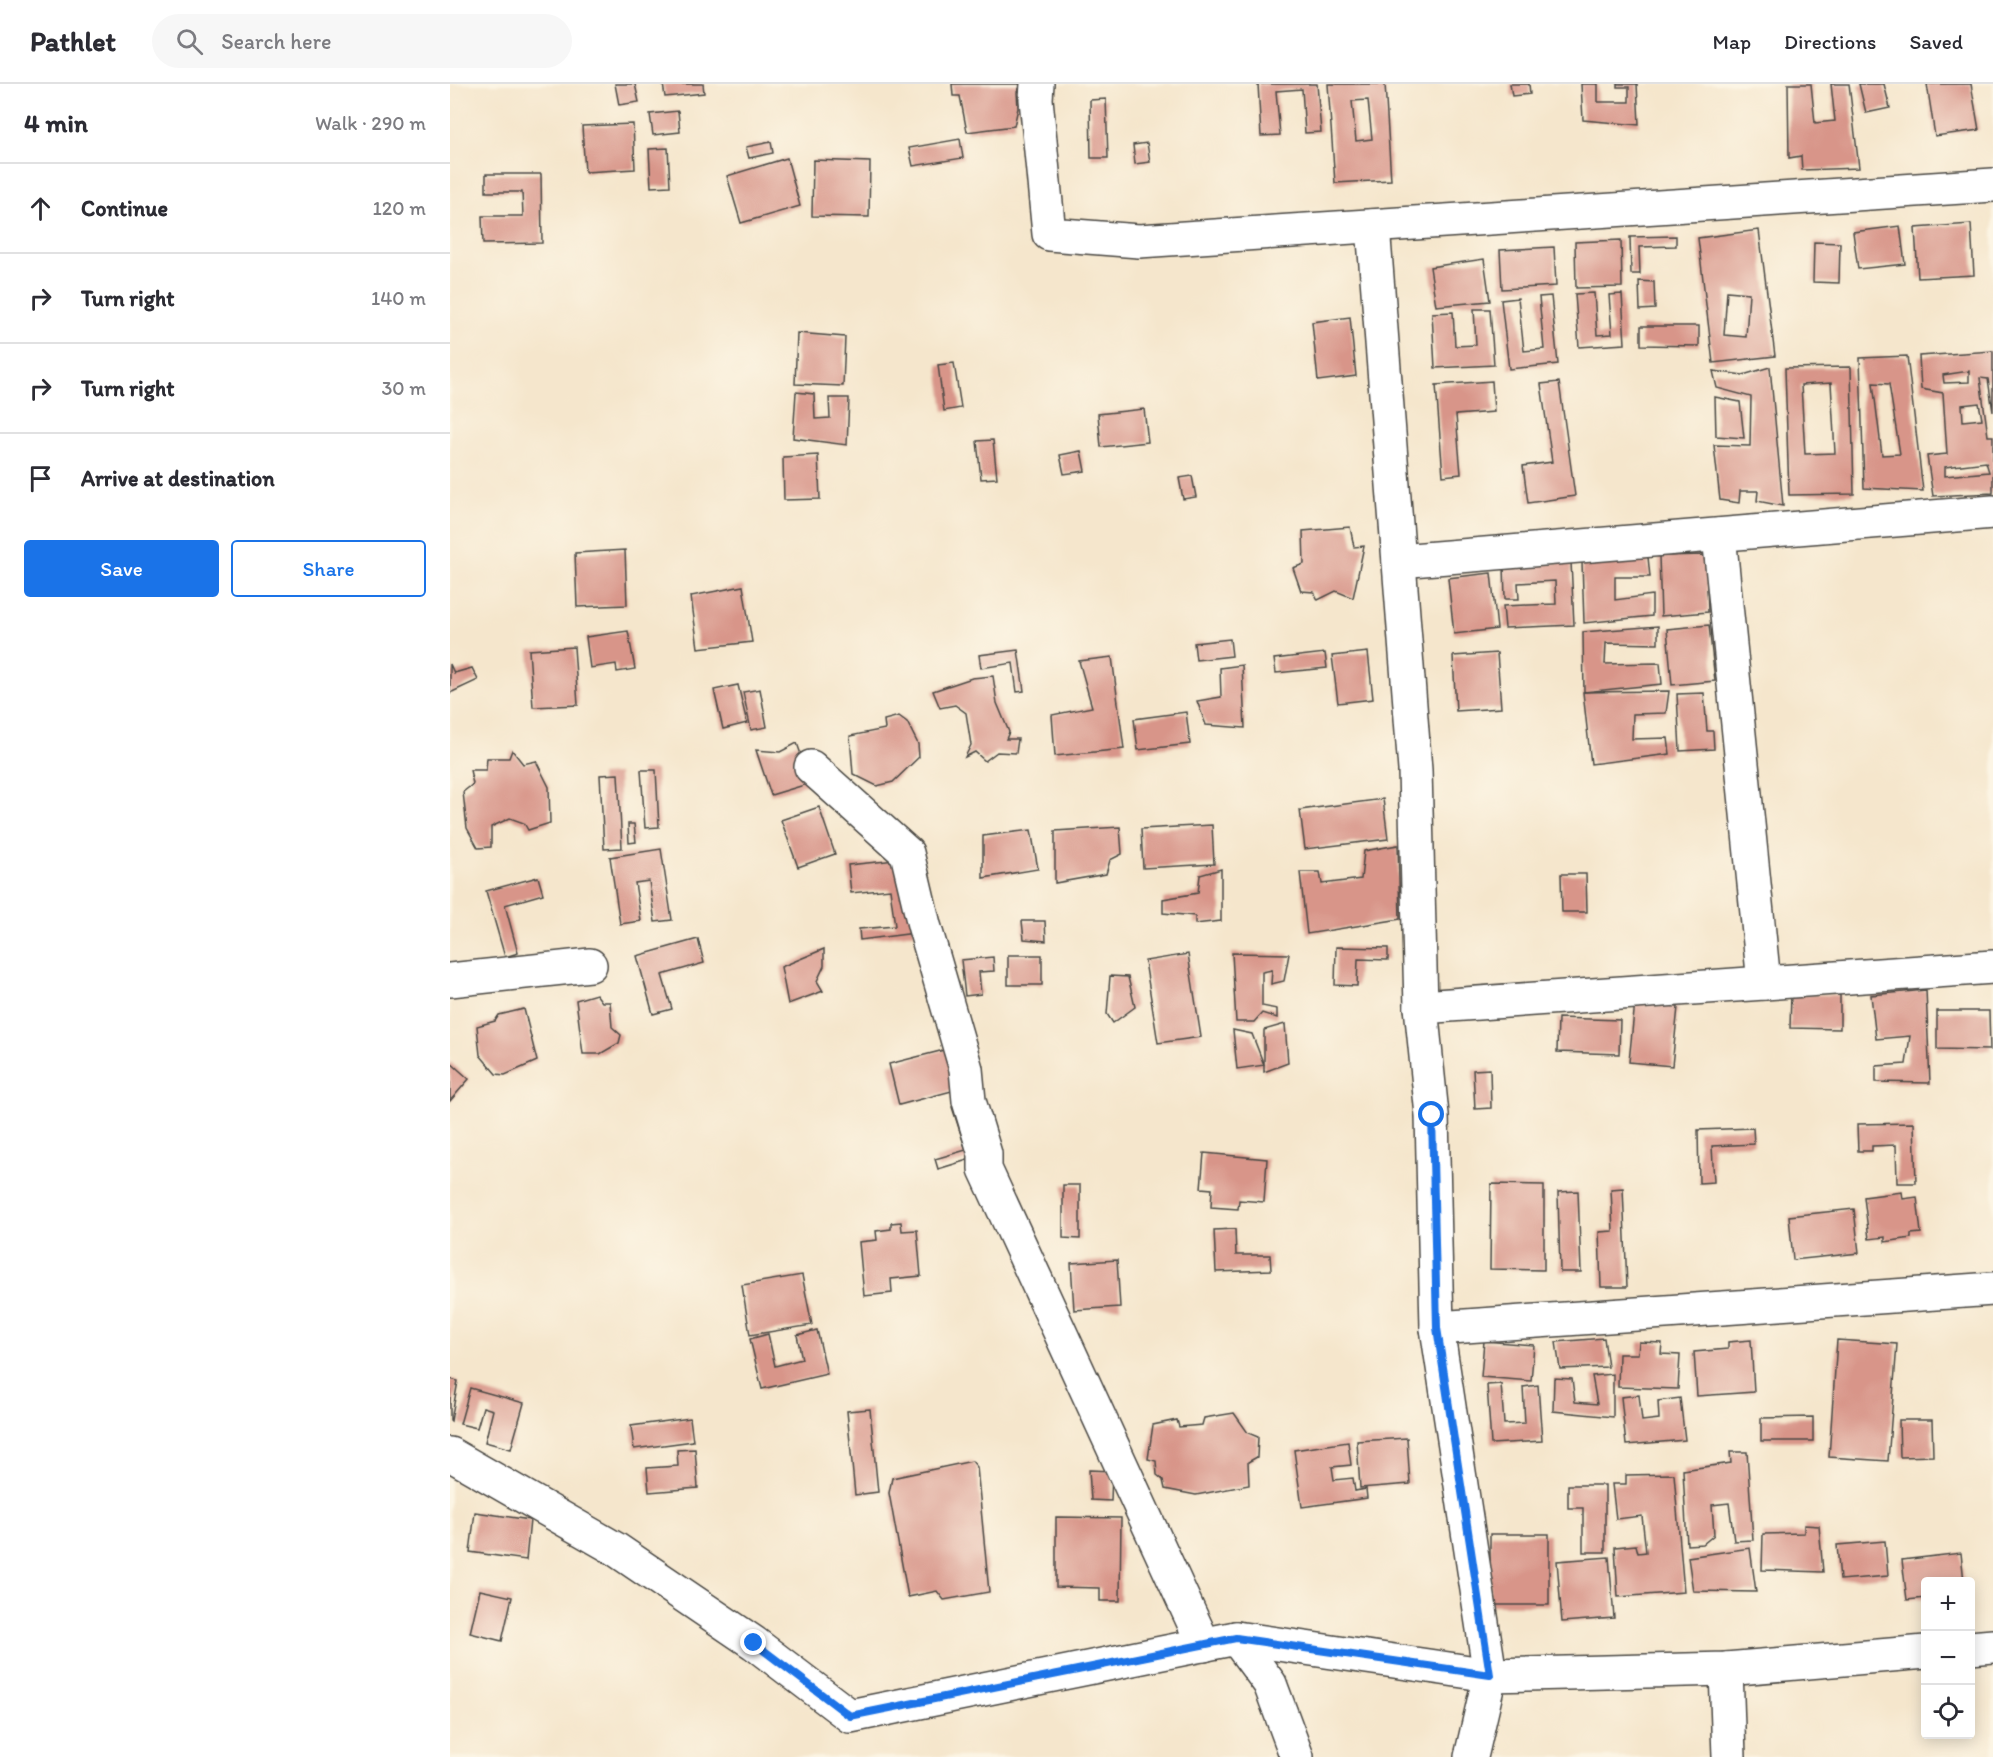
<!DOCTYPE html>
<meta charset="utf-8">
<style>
:root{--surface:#fff;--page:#f7f7f7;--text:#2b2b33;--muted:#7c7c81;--line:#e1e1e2;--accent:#1a73e8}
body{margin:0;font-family:Itim,sans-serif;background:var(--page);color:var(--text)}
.controls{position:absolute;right:18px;bottom:18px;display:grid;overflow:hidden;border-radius:6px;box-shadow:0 3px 15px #0003}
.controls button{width:54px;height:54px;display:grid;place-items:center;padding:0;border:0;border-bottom:2px solid var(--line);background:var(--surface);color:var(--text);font:30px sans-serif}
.stop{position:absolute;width:18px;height:18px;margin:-14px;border:4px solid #1a73e8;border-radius:50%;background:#fff}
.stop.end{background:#1a73e8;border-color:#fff;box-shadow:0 2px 6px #0008}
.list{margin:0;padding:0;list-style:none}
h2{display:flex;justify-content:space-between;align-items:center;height:78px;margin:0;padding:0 24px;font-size:26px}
h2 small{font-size:20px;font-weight:400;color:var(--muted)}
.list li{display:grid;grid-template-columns:39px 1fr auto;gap:18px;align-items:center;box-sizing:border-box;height:90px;padding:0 24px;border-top:2px solid var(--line)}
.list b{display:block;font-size:22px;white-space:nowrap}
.list em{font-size:20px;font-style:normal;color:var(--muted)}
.actions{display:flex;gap:12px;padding:18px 24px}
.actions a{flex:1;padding:14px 0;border:2px solid var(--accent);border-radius:6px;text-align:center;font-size:21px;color:var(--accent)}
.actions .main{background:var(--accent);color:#fff}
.icon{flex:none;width:33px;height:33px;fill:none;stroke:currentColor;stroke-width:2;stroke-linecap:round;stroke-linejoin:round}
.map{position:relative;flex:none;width:1543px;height:1673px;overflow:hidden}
header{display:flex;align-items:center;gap:36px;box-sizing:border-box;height:84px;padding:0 30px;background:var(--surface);border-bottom:2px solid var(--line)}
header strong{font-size:28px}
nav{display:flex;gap:33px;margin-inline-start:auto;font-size:21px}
.search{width:420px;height:54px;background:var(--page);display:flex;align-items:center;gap:15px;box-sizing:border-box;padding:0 21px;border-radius:33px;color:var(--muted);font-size:22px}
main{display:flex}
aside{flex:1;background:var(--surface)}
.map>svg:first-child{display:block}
.building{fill:#d89589;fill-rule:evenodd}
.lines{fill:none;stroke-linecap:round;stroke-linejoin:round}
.street-casing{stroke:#494743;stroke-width:36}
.street{stroke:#fff;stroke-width:33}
.route{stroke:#1a73e8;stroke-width:8}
</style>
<header>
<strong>Pathlet</strong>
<div class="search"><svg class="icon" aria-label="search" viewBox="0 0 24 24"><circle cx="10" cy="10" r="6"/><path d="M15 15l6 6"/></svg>Search here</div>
<nav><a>Map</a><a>Directions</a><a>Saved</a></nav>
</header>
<main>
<aside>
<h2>4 min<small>Walk · 290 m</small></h2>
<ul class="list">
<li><svg class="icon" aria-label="ahead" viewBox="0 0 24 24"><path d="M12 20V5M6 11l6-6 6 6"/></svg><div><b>Continue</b></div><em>120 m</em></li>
<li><svg class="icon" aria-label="right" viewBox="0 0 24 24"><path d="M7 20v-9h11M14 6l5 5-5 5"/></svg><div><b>Turn right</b></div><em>140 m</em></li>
<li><svg class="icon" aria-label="right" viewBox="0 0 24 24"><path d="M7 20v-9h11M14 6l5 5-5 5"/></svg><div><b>Turn right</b></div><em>30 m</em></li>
<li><svg class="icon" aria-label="arrive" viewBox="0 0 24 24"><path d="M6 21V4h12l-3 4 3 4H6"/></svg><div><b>Arrive at destination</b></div></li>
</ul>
<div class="actions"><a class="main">Save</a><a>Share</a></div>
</aside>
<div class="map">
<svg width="1543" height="1673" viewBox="0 0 1543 1673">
<rect width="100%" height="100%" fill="#fcf5e5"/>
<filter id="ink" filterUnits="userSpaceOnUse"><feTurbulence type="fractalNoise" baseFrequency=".0167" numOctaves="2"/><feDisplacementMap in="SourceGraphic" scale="12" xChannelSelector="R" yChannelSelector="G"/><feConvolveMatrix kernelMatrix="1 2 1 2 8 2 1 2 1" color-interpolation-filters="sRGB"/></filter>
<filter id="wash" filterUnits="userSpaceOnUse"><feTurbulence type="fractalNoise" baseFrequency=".008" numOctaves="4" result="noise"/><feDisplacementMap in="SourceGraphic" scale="24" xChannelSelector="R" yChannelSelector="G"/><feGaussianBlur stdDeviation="1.35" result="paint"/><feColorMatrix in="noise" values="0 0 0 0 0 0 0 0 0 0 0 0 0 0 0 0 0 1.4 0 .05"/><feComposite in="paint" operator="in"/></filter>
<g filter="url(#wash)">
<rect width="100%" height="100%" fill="#f5e6cc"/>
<g id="blocks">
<!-- building -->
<g class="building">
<polygon points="165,0 185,0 189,18 169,21"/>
<polygon points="213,0 253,0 254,9 215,13"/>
<polygon points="502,0 572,0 567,8 568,24 564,42 517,48 510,12 503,12"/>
<polygon points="808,0 867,0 871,48 855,49 852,5 826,7 830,51 811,52"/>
<path d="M878 0H935L941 96 885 99ZM918 16 922 55 906 57 902 17Z"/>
<polygon points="1060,0 1079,0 1080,10 1062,12"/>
<polygon points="1131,0 1148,0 1148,18 1179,18 1179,3 1167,3 1167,0 1187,0 1189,41 1133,36"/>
<polygon points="1338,0 1361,0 1365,39 1385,37 1381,0 1399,0 1409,84 1352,86 1351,72 1339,74"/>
<polygon points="1409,0 1434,0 1440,24 1416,29"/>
<polygon points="1477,0 1521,0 1529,46 1485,52"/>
<polygon points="656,15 658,74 641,74 640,16"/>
<polygon points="228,27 230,48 203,51 200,30"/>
<polygon points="183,40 185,85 135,88 132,42"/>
<polygon points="510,55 513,74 463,82 459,64"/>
<polygon points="321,58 323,69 299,74 296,63"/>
<polygon points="697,59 700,78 685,80 683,61"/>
<polygon points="218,64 220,102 201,103 199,65"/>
<polygon points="337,74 350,122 291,139 277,92"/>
<polygon points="363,76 420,78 419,133 362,132"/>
<polygon points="36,90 91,90 92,159 33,160 32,132 73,132 72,108 36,108"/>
<polygon points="1521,140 1524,191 1468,194 1465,144"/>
<polygon points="1450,142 1455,180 1408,185 1403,148"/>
<path d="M1309 146 1325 272 1263 279 1248 154ZM1277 207 1299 209 1296 253 1274 251Z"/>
<polygon points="1226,152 1226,162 1189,163 1190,190 1181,190 1180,153"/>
<polygon points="1171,156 1172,203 1126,204 1125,158"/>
<polygon points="1364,158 1390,159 1389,199 1363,198"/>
<polygon points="1104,163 1106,202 1052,205 1050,166"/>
<polygon points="1034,175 1040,217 986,222 980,183"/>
<polygon points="1189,197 1204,198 1205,225 1190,226"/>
<polygon points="1144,209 1147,251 1162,250 1159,211 1172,210 1175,260 1129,263 1125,210"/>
<polygon points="1101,212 1108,280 1059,285 1051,216 1068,214 1074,267 1094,265 1089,213"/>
<polygon points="1024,225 1040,225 1044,281 985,284 982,229 1003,228 1005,262 1026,261"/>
<polygon points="900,233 906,292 868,297 862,238"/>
<polygon points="1191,242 1249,242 1249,262 1191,261"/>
<polygon points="347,249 395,253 393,302 345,300"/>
<path d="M1543 267V328L1538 295 1530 294 1538 352H1543V409L1483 412 1477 372 1497 370 1493 309 1471 305 1469 272ZM1519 287V298L1494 299 1493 291ZM1529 319 1532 335 1513 337 1512 321ZM1536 378 1539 388 1495 392V383Z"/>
<path d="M1457 272 1473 407 1414 404 1410 274ZM1423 299 1439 300 1450 370 1432 371Z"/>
<polygon points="504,279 511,324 494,327 488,281"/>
<polygon points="1320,283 1333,422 1307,417 1308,407 1290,407 1289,419 1270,416 1264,361 1300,362 1301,313 1267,304 1263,287 1293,291"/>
<path d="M1401 283 1404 410 1339 411 1335 284ZM1381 299 1385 369 1355 370 1351 301Z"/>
<polygon points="1042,297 1044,328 1006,331 1011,390 993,392 986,301"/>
<polygon points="1109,298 1125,412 1078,419 1073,382 1102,378 1091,300"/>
<polygon points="346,308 364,310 365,335 380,334 379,314 399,314 397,361 343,354"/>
<polygon points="1265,313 1290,318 1294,354 1266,352"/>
<polygon points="694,325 698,358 651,363 648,330"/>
<polygon points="543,356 547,394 531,395 527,357"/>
<polygon points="631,367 635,387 614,390 610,371"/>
<polygon points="368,371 370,415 334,416 333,373"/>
<polygon points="742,392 746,413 733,415 729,394"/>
<polygon points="900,443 904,463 914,462 903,514 886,507 868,516 864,508 851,507 843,484 854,480 853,447"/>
<polygon points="175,466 177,521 127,523 125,469"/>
<polygon points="1256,471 1258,528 1211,532 1209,472"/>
<polygon points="1198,473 1200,493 1165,493 1165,516 1202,511 1202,532 1134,539 1132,478"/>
<polygon points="1121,478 1124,541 1055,544 1053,522 1106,520 1105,497 1068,499 1069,515 1055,515 1054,481"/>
<polygon points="1041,489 1047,545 1004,550 998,494"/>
<polygon points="293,502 302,558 248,564 241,512"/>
<polygon points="1259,541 1265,597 1222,601 1217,545"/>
<polygon points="1208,542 1208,560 1156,559 1155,580 1210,579 1212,600 1134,608 1133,548"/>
<polygon points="178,547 185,585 167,588 166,580 140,584 136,553"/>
<polygon points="780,555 782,572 746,576 744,559"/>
<polygon points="124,563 128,621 83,623 79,566"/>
<polygon points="568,566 574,607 567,608 563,579 531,584 529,571"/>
<polygon points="918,568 923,615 888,619 882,572"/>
<polygon points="875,569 877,584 826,589 824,575"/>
<polygon points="1047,569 1051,624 1006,627 1003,572"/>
<polygon points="662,573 674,665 605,672 602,631 642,623 629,577"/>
<polygon points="0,580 4,589 22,584 28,596 0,609"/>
<polygon points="792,581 795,644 756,641 747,617 771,613 770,584"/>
<polygon points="543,592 547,619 559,648 556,655 568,655 566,669 547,668 535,677 525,668 515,673 521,661 516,629 505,621 490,624 483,607 522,594"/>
<polygon points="288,601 297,639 273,645 264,606"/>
<polygon points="310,605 317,643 301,646 293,608"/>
<polygon points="1219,607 1216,629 1183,630 1182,655 1218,654 1220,670 1141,680 1133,608"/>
<polygon points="1254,609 1257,647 1263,647 1264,665 1230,667 1227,610"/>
<polygon points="736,628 740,660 688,666 684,635"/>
<polygon points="449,632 457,638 468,660 469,673 443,698 427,702 403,690 400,652 435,645 434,636"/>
<polygon points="347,659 361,699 321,711 306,666 330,668"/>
<polygon points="62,666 73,680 86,677 99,703 100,739 78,746 74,739 60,734 41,743 41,763 28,764 17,744 13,708 23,700 20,686 36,686 37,674 59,674"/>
<polygon points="191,686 206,686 209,743 195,744"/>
<polygon points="168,690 172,764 154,765 150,691"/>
<polygon points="933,715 938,755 855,765 850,726"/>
<polygon points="369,723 385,770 348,783 331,736"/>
<polygon points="178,740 184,740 186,758 179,759"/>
<polygon points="762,741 764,780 693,784 691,745"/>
<polygon points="670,743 672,770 660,776 656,790 605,799 605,747"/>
<polygon points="581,746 588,785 533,794 533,752"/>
<polygon points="948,761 950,835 857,850 850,788 870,788 872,800 911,795 914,767"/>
<polygon points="211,765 222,836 205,838 199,797 185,799 191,837 170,840 160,773"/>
<polygon points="456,775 465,849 410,856 409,845 445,842 440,805 401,809 398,781"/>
<polygon points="771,785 771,837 745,840 745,832 713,829 713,815 748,809 750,791"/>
<polygon points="1111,790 1136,790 1137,828 1112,828"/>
<polygon points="88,793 93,810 55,821 68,869 55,873 36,807"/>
<polygon points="572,837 595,837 596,857 574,855"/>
<polygon points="248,855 254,879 212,891 222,925 203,930 187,872"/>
<polygon points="886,863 938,864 938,876 908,875 907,902 885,901"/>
<polygon points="374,865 374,882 367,897 373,907 338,920 331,883"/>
<polygon points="782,869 839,870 834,897 821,900 822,886 812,888 812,922 827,925 827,934 812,929 804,938 786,938"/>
<polygon points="738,870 751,953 708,959 695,877"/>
<rect x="558" y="871" width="34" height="30"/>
<polygon points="543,873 544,887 529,888 531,910 515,912 511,876"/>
<polygon points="660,892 678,893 685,923 663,939 657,930"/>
<polygon points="1476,906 1480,999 1426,998 1426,982 1456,980 1460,952 1426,955 1421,911"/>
<polygon points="146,910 152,918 160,918 162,943 171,951 169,959 150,970 133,970 126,916"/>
<polygon points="1341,910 1390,911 1390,945 1340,944"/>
<polygon points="1185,918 1228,923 1222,982 1179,978"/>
<polygon points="74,925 87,977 55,991 46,990 30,971 27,942 45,937 49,931"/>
<polygon points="1487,927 1539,927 1540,966 1487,965"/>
<polygon points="1108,934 1170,936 1169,970 1107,968"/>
<polygon points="835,940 838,979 814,988 814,981 787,985 783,946 802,950 814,981 814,946"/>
<polygon points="502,964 513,1004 449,1021 439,980"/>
<polygon points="0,978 19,995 0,1017"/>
<polygon points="1040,985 1041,1024 1025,1025 1023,986"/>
<polygon points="517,1018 534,1071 488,1085 485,1075 516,1066 502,1023"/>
<polygon points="1464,1039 1466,1099 1447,1099 1446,1061 1422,1062 1422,1067 1408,1067 1407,1040"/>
<polygon points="1303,1044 1304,1060 1262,1062 1264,1098 1249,1099 1248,1046"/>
<polygon points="754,1069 817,1075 814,1118 789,1116 788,1125 761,1123 762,1105 751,1104"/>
<polygon points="1041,1100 1094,1101 1094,1186 1040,1185"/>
<polygon points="613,1101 630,1101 630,1155 613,1154"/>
<polygon points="1173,1104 1177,1203 1151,1203 1149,1148 1163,1147 1161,1105"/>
<polygon points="1128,1107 1131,1188 1110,1188 1108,1108"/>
<polygon points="1452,1108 1453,1115 1467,1113 1471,1149 1461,1150 1461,1154 1435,1158 1435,1153 1419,1155 1414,1113"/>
<polygon points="1404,1125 1409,1169 1343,1176 1339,1132"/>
<polygon points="451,1138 452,1147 467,1146 471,1192 441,1195 442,1209 414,1212 409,1158 427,1156 426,1147 441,1145 441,1139"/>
<polygon points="785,1145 786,1171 820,1171 821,1186 766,1188 764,1146"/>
<polygon points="667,1176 670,1223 624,1226 621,1179"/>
<polygon points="352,1191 362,1241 300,1251 292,1201"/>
<polygon points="367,1246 377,1290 312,1305 300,1255 318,1250 325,1282 352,1275 347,1251"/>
<polygon points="1154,1254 1158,1283 1110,1285 1106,1258"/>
<polygon points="1301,1256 1304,1308 1247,1312 1244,1268 1278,1265 1278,1258"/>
<polygon points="1387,1256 1447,1260 1438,1377 1379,1373"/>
<polygon points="1034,1257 1084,1261 1081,1297 1031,1293"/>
<polygon points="1189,1258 1212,1259 1211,1270 1230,1271 1228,1305 1168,1303 1169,1270 1188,1270"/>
<polygon points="1163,1290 1163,1333 1103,1327 1104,1294 1122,1295 1125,1318 1147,1320 1142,1292"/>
<polygon points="0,1295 8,1297 1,1337 0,1336"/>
<polygon points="1051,1300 1054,1340 1075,1339 1073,1303 1088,1301 1092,1357 1041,1360 1037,1301"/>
<polygon points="20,1304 74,1319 61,1365 35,1358 43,1326 33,1323 27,1344 10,1340"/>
<polygon points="1189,1311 1192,1337 1209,1335 1208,1317 1230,1314 1235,1356 1176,1361 1171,1313"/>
<polygon points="420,1325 428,1408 405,1411 397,1327"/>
<polygon points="784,1329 798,1349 808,1353 807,1373 798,1378 799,1401 746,1411 715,1405 713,1396 707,1391 706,1377 698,1375 703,1341 727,1336 729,1343 752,1341 754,1334"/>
<polygon points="1363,1333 1363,1357 1311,1357 1311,1334"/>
<polygon points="240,1334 243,1357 184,1365 181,1342"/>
<polygon points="1449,1336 1482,1336 1483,1372 1450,1373"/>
<polygon points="957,1354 960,1400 910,1404 907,1357"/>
<polygon points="898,1358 901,1381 882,1383 884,1396 903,1394 905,1407 916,1405 917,1414 852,1423 844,1366"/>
<polygon points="245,1365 248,1404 199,1408 197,1384 228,1382 227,1366"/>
<polygon points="1280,1368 1297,1368 1303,1456 1284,1457 1279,1419 1262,1421 1264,1451 1253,1460 1237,1461 1233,1386 1281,1379"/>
<polygon points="522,1377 527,1383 539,1508 494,1516 487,1507 458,1513 439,1409 442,1394"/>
<polygon points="639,1386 662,1387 661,1417 641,1416"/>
<polygon points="1224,1390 1234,1508 1168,1513 1165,1463 1186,1461 1188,1469 1196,1468 1192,1432 1166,1435 1162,1400 1176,1400 1176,1391"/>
<polygon points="1118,1401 1155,1401 1155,1468 1133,1468 1133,1424 1118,1424"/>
<polygon points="25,1428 80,1436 76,1476 20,1468"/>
<polygon points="606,1433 671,1434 670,1517 650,1517 650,1504 606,1503"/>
<polygon points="1354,1441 1369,1442 1373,1488 1312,1486 1313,1450 1354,1449"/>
<rect x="1040" y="1450" width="59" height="71"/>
<polygon points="1435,1457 1438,1492 1390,1496 1387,1461"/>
<polygon points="1300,1464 1306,1508 1243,1507 1238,1473"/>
<polygon points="1511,1469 1514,1498 1476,1498 1476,1514 1457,1516 1452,1476"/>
<polygon points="1159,1473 1164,1534 1112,1538 1107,1477"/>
<polygon points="30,1506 62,1513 52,1557 20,1549"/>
</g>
</g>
</g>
<g filter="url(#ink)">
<use href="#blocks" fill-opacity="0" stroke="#494743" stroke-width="1.5"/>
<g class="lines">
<!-- street casing -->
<g class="street-casing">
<g id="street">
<polyline points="587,0 586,15 599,150 689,157 1543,101"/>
<polyline points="923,142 965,686 971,923 982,1031 987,1244 1040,1591 1021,1673"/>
<polyline points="1269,451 1314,899"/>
<polyline points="949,477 1543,428"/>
<polyline points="361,683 457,769 474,841 516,985 519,1017 535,1070 535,1085 754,1561"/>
<polyline points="0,896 140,881"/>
<polyline points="971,923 1543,883"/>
<polyline points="987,1244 1543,1205"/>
<polyline points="0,1370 164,1464 304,1559 400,1632 786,1554 1040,1591 1276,1585 1476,1568"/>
<polyline points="786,1554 820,1600 847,1673"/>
<polyline points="1520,1564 1543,1562"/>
<polyline points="1276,1585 1279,1673"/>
</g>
</g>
<!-- street -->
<use href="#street" class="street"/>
</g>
</g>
<g class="lines" filter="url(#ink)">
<!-- route -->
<polyline class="route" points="304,1559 400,1632 786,1554 1040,1591 987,1244 982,1031"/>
</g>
</svg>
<div class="controls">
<button>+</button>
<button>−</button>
<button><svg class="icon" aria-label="locate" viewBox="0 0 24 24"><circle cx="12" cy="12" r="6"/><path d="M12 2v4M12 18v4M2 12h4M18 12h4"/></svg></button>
</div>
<div class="stop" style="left:982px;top:1031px"></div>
<div class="stop end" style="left:304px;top:1559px"></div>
</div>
</main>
